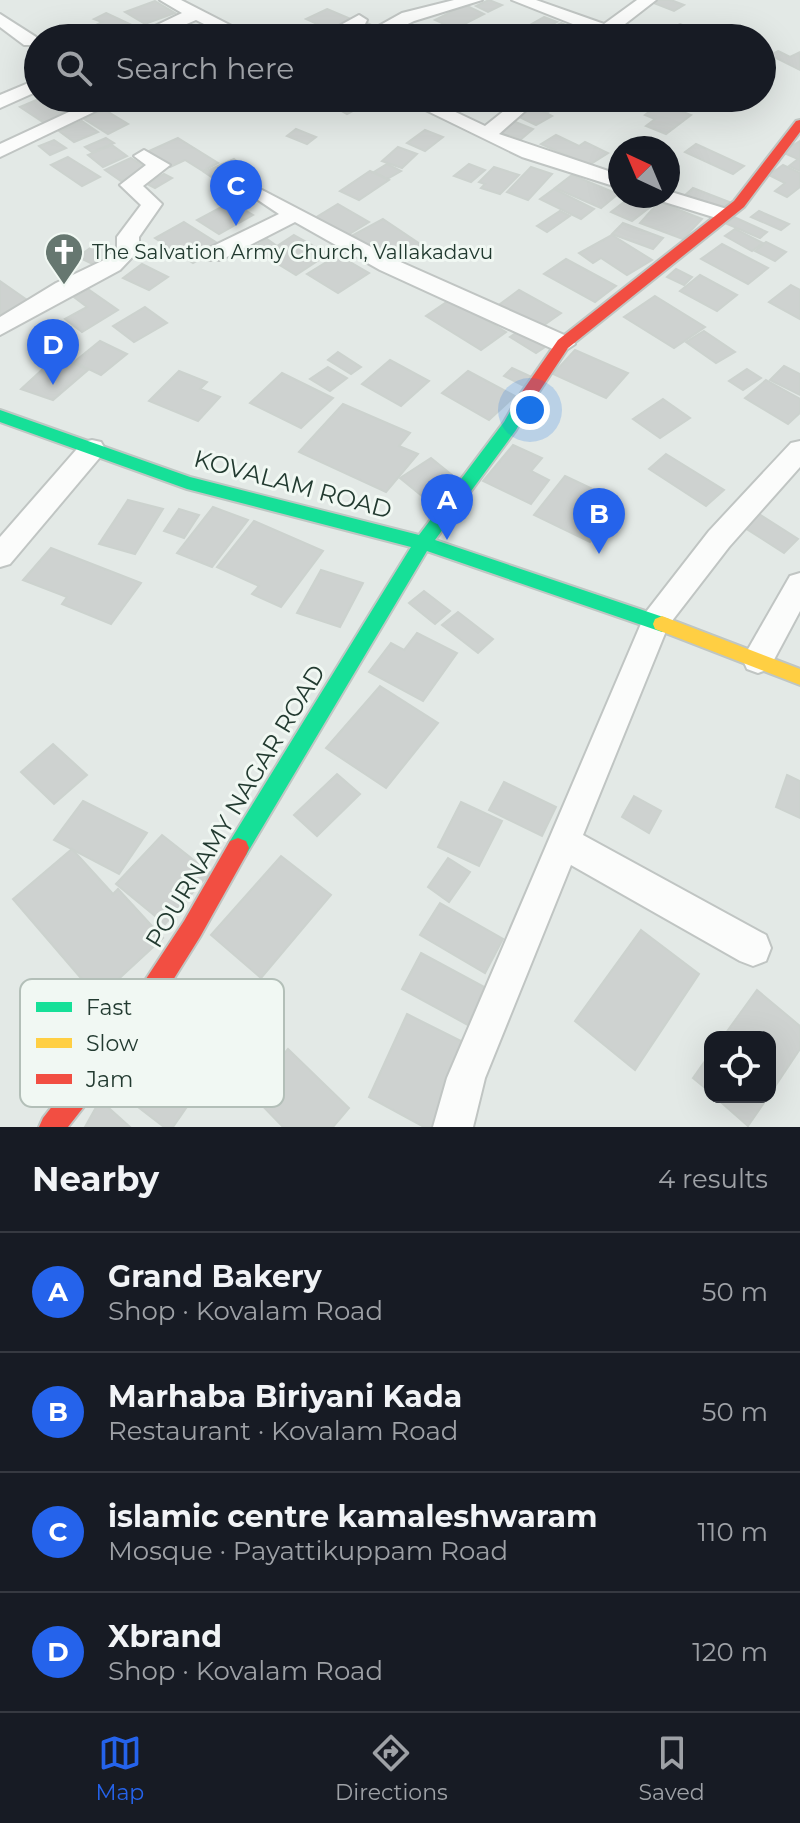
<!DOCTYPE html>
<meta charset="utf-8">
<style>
:root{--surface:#171b24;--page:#242831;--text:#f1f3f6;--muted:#9ea1a6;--line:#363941;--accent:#2563eb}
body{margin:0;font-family:Montserrat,sans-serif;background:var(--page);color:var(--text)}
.controls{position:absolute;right:24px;bottom:24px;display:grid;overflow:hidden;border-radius:16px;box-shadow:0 8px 32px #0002}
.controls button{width:72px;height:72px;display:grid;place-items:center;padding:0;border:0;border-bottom:2px solid var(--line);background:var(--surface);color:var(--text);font:40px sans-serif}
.compass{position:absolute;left:608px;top:136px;width:72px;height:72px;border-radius:50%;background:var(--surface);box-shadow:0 8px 32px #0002;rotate:316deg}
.you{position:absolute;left:530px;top:410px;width:28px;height:28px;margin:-20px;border:6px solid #fff;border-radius:50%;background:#1a73e8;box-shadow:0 0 0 12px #1a73e833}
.badge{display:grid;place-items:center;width:52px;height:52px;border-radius:50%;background:var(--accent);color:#fff;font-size:26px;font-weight:700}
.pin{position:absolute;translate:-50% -66px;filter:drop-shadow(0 2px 4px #0008)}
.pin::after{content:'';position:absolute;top:42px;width:28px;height:24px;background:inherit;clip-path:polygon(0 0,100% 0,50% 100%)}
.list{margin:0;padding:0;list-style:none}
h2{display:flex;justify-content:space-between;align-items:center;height:104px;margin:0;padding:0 32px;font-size:34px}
h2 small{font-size:26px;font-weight:400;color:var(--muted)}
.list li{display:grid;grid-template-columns:52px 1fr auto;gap:24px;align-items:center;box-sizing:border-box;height:120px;padding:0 32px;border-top:2px solid var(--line)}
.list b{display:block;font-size:30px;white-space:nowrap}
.list p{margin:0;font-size:26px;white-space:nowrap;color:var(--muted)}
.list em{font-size:26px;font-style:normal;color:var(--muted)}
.icon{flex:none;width:44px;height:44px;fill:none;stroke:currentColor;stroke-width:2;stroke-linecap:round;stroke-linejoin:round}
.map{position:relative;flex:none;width:800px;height:1127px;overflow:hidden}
.search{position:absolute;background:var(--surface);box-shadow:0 8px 32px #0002;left:24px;right:24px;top:24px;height:88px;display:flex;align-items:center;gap:20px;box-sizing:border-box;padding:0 28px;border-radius:44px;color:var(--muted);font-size:30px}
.sheet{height:584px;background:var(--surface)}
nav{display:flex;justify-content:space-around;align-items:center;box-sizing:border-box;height:112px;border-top:2px solid var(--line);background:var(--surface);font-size:22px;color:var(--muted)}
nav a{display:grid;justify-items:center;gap:4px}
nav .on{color:var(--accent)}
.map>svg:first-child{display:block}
.building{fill:#ced2d0;stroke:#ccd2ce;stroke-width:2}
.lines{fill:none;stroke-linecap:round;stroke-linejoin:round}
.street-casing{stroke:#c0c5c3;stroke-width:4}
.fast-casing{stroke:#bfc6c3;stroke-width:4}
.slow-casing{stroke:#bfc6c3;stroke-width:4}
.jam-casing{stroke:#bfc6c3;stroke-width:4}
.street{fill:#fbfcfb;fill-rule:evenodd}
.fast{fill:#16e098;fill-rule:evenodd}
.slow{fill:#ffcf43;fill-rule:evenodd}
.jam{fill:#f24e42;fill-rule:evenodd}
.labels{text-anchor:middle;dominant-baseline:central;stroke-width:6;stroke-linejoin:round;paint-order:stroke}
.far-poi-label{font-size:20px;fill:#223a30;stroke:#f1f8f3;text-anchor:start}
.street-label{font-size:24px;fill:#223a30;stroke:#f1f8f3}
.key{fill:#f1f8f3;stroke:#b3bfb8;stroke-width:2}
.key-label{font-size:22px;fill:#223a30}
</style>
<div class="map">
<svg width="800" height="1127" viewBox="0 0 800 1127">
<rect width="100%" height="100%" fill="#e3e9e6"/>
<!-- building -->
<g class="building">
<polygon points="489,0 502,5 488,12 476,6"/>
<polygon points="659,0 671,0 684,5 674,11 654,3"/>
<polygon points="155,1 175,13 145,24 125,12"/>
<polygon points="465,5 484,14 455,29 435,20"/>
<polygon points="327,9 351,19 330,30 306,19"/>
<polygon points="106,13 134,26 114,36 94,26 102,22 94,19"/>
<polygon points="544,17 557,22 538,32 526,27"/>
<polygon points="365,22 378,28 357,38 340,33"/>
<polygon points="404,23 438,38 374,38"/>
<polygon points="561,23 591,37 555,38 543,32"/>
<polygon points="182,24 198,32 185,38 150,38"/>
<polygon points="680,24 692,29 680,36 667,30"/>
<polygon points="638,27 659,37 619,36"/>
<polygon points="778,51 790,57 800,52 800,70 770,55"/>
<polygon points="41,98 51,98 76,114 49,126 20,107"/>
<polygon points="348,98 377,98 347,114 333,106"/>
<polygon points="546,98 554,98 565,104 548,112 533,104"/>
<polygon points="660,103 691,115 666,134 646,126 655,119 645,115"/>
<polygon points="531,105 552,116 536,125 515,115"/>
<polygon points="105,110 128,124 108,134 84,119"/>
<polygon points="82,121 98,132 74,142 59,131"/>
<polygon points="513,121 533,129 520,140 500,132"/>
<polygon points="296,129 316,137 307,144 287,136"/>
<polygon points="425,130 443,137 425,151 407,143"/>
<polygon points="556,135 579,146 585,142 608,153 589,165 541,144"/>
<polygon points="106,138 114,143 92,152 85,147"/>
<polygon points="178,138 218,163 203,171 185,160 170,167 147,152"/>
<polygon points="54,140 66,148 50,155 39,146"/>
<polygon points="800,141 800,171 789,166 798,159 782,152"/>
<polygon points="696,144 744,166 733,174 685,152"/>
<polygon points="112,145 127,156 103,167 88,155"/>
<polygon points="398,147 417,154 402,168 382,161"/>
<polygon points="68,157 100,177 82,186 51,165"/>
<polygon points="131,158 147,168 121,181 105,170"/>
<polygon points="234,159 242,165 213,178 204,172"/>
<polygon points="387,164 401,171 387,179 374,172"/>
<polygon points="469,164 485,170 471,182 454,176"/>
<polygon points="783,165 800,173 800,187 787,197 775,191 785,183 769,175"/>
<polygon points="494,167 519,175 500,194 481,188 485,184 479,182"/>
<polygon points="531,167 552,174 528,200 507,192"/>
<polygon points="370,171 389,180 359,200 340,191"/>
<polygon points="164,174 172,178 155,188 147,184"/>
<polygon points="572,175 618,194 601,208 555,188"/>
<polygon points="693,188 729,202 719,212 682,198"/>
<polygon points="554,189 594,209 581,219 540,199"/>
<polygon points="628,199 649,208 632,221 611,212"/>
<polygon points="231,202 253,215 219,234 197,220"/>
<polygon points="659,202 702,219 683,239 640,223"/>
<polygon points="338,204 369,222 346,236 315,218"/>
<polygon points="560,211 570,216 547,232 537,226"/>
<polygon points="759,211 789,224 781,230 751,217"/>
<polygon points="734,217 767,232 760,238 727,224"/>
<polygon points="383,219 423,246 393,263 353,235"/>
<polygon points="184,222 222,246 193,263 155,238"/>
<polygon points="623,223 663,238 653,249 612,234"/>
<polygon points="735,229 763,243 752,251 725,236"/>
<polygon points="294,235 328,254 296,275 252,248 267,239 277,246"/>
<polygon points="612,235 652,260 627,275 601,258 593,263 579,253"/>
<polygon points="766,242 786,252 775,261 755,251"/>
<polygon points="97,243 117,253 97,266 78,257"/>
<polygon points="722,244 768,268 748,284 701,259"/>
<polygon points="338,255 369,273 338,293 307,274"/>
<polygon points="566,259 616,286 595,302 544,274"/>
<polygon points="142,264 168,277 149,290 123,278"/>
<polygon points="676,269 692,277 684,285 667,277"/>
<polygon points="700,275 737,295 717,311 680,291"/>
<polygon points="0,281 27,300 0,315"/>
<polygon points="791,285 800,290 800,319 769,302"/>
<polygon points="88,289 118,310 82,332 65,319 87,307 74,297"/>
<polygon points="519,290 561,313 537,330 496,307"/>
<polygon points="655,296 705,327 674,348 624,317"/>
<polygon points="451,299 506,332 481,350 426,316"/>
<polygon points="145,307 167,323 134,342 113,326"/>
<polygon points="519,331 545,347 536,353 510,337"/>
<polygon points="704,331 735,352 716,363 686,342"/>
<polygon points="100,341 127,354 101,375 74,362"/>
<polygon points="575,350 628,373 606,398 553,374"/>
<polygon points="338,352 361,367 351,374 328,360"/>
<polygon points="57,356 88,370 53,400 21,389"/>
<polygon points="390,360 429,381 401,406 362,384"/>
<polygon points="784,366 800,374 800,395 770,380"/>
<polygon points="328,367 347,378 330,391 310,379"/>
<polygon points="512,368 532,377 524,386 504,376"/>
<polygon points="747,369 761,378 743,390 729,381"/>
<polygon points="179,371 207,382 200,389 220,397 198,421 149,401"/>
<polygon points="468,371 515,396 489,420 442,393"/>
<polygon points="282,373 333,398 301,428 250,403"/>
<polygon points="766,380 800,399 800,413 788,424 745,398"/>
<polygon points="663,399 690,418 660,438 633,419"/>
<polygon points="343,404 410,433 399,446 418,454 386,492 299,452"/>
<polygon points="513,445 542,458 531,471 549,480 531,504 483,481"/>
<polygon points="666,454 724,490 706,506 649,469"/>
<polygon points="431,458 463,484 433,505 400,478"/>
<polygon points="565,476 620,502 590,542 534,515"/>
<polygon points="128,500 163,509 135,554 99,544"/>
<polygon points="213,507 248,520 212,567 177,553"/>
<polygon points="179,509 199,515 184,538 164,531"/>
<polygon points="756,512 798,539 784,553 742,526"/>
<polygon points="254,521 323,551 281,607 252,594 259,586 217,567"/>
<polygon points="51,548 141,583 111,624 62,604 67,597 23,580"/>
<polygon points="321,570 363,583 340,627 297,613"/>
<polygon points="424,591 450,611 435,624 409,603"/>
<polygon points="458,612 493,639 478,653 442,625"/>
<polygon points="417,633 457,653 423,701 369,672 391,643 404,650"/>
<polygon points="380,686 438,723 386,788 326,748"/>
<polygon points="53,744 87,775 54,804 21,772"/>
<polygon points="337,774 360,794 317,836 294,815"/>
<polygon points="787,775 800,781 800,818 776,807"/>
<polygon points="504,782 556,807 542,836 489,810"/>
<polygon points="634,796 661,811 649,833 622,817"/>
<polygon points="83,801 147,833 119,874 54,840"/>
<polygon points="461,802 502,821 479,866 438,847"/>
<polygon points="162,835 210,873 165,924 116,884"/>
<polygon points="72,849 113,894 118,889 163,938 98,998 13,899"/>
<polygon points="281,856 331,895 261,978 211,935"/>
<polygon points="448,858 470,872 449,902 428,887"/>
<polygon points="440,903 503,939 485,973 420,935"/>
<polygon points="641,930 699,974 635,1070 575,1021"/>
<polygon points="421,953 486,988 468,1025 402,989"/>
<polygon points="757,990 800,1026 800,1049 770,1094 770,1037 723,1037"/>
<polygon points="407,1014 469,1045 435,1127 424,1127 369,1097"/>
<polygon points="159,1030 213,1069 173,1127 164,1127 116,1090"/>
<polygon points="288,1049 349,1108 333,1127 283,1127 250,1093"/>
<polygon points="710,1054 710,1092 693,1078"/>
<polygon points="715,1097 768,1097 748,1126"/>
<polygon points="100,1100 130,1127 85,1127"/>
</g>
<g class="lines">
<!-- street casing -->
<g class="street-casing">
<g id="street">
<polygon points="160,0 181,0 255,38 232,38 196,20 154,38 130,38 182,13"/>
<polygon points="454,0 482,0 414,21 379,38 357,38 402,13"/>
<polygon points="512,0 536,0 604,24 637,0 656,0 607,38 587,38 593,32"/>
<polygon points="0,14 36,37 36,45 24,45 0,27"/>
<polygon points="359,15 367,20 365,24 339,38 317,38"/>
<polygon points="38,79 38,91 0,108 0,95"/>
<polygon points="99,98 123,98 0,157 0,144"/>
<polygon points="401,98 426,98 485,126 520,98 540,98 499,134 620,175 620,188 522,157"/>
<polygon points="144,150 170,165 143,186 162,204 139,237 139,250 120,270 0,335 0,317 56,283 104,260 117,248 117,237 141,205 120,185 146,165 134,156"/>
<polygon points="262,190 396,260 571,338 575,344 563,352 555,350 380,270 295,222 221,260 205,260 202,255 205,250 279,214 252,196 255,192"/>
<polygon points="668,191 730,210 733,214 723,220 658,200 655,196 668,196"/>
<polygon points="92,440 101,442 105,449 101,456 10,564 0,567 0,537 83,442"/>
<polygon points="800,441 800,467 729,547 668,626 583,835 766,935 771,948 766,961 753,966 740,961 571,865 485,1078 473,1127 433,1127 447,1078 646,612 709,531 791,443"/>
<polygon points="800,573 800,611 769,669 758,673 747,669 743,660 747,651 790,576"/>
</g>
</g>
<!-- fast casing -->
<g class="fast-casing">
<polygon id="fast" points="525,394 533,400 516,430 435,540 669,619 671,624 669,629 662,632 427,551 246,855 238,858 230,855 227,848 230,841 411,547 187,489 0,422 0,410 190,477 419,535 504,422 519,396"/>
</g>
<!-- slow casing -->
<g class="slow-casing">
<polygon id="slow" points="662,616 800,669 800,685 655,629 653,624 655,619"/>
</g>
<!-- jam casing -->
<g class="jam-casing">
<g id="jam">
<polygon points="800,120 800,132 744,207 568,348 531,404 519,404 517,400 519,396 558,340 734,201 796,121"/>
<polygon points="238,838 246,841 249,848 246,855 200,937 133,1044 68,1127 39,1127 43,1118 115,1026 184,921 230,841"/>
</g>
</g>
<!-- street -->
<use href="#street" class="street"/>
<!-- fast -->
<use href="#fast" class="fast"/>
<!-- slow -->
<use href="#slow" class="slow"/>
<!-- jam -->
<use href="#jam" class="jam"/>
</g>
<!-- icons -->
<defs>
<g id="church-pin" transform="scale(2)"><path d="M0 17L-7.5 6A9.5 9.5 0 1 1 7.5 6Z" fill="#667770" stroke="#f1f8f3"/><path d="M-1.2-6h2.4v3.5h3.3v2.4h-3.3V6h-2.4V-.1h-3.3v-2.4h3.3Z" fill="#fff"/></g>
</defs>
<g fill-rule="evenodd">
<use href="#church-pin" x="64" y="252"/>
</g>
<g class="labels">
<!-- far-poi labels -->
<g class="far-poi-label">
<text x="92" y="252">The Salvation Army Church, Vallakadavu</text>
</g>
<!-- street labels -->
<g class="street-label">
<text transform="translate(293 484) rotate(15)">KOVALAM ROAD</text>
<text transform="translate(235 806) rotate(-59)">POURNAMY NAGAR ROAD</text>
</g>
</g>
<!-- legend -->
<rect x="20" y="979" width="264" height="128" rx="12" class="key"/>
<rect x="36" y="1002" width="36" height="10" fill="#16e098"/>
<rect x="36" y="1038" width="36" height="10" fill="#ffcf43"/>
<rect x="36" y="1074" width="36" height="10" fill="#f24e42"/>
<g class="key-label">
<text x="86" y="1015">Fast</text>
<text x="86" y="1051">Slow</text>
<text x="86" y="1087">Jam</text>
</g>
</svg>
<div class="controls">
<button><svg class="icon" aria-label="locate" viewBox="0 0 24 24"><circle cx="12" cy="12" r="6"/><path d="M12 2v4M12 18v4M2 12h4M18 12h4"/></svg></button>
</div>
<svg class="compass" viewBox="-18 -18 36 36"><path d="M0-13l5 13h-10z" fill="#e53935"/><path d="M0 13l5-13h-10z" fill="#9ea1a6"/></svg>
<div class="you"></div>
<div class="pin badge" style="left:447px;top:540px">A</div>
<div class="pin badge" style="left:599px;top:554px">B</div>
<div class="pin badge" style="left:236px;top:226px">C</div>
<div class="pin badge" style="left:53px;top:385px">D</div>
<div class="search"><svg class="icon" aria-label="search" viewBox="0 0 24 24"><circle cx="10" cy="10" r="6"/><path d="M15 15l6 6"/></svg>Search here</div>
</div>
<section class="sheet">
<h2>Nearby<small>4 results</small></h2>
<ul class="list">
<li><span class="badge">A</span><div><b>Grand Bakery</b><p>Shop · Kovalam Road</p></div><em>50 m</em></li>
<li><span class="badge">B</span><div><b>Marhaba Biriyani Kada</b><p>Restaurant · Kovalam Road</p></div><em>50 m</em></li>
<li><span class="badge">C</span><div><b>islamic centre kamaleshwaram</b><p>Mosque · Payattikuppam Road</p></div><em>110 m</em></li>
<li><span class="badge">D</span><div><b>Xbrand</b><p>Shop · Kovalam Road</p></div><em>120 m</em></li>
</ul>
</section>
<nav>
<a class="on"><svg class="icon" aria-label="map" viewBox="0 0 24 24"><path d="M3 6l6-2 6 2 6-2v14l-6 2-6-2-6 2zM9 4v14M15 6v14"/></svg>Map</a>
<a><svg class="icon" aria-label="directions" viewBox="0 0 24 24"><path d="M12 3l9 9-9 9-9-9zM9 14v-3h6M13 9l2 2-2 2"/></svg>Directions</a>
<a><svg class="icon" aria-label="saved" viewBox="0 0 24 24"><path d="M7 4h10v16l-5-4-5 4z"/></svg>Saved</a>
</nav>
